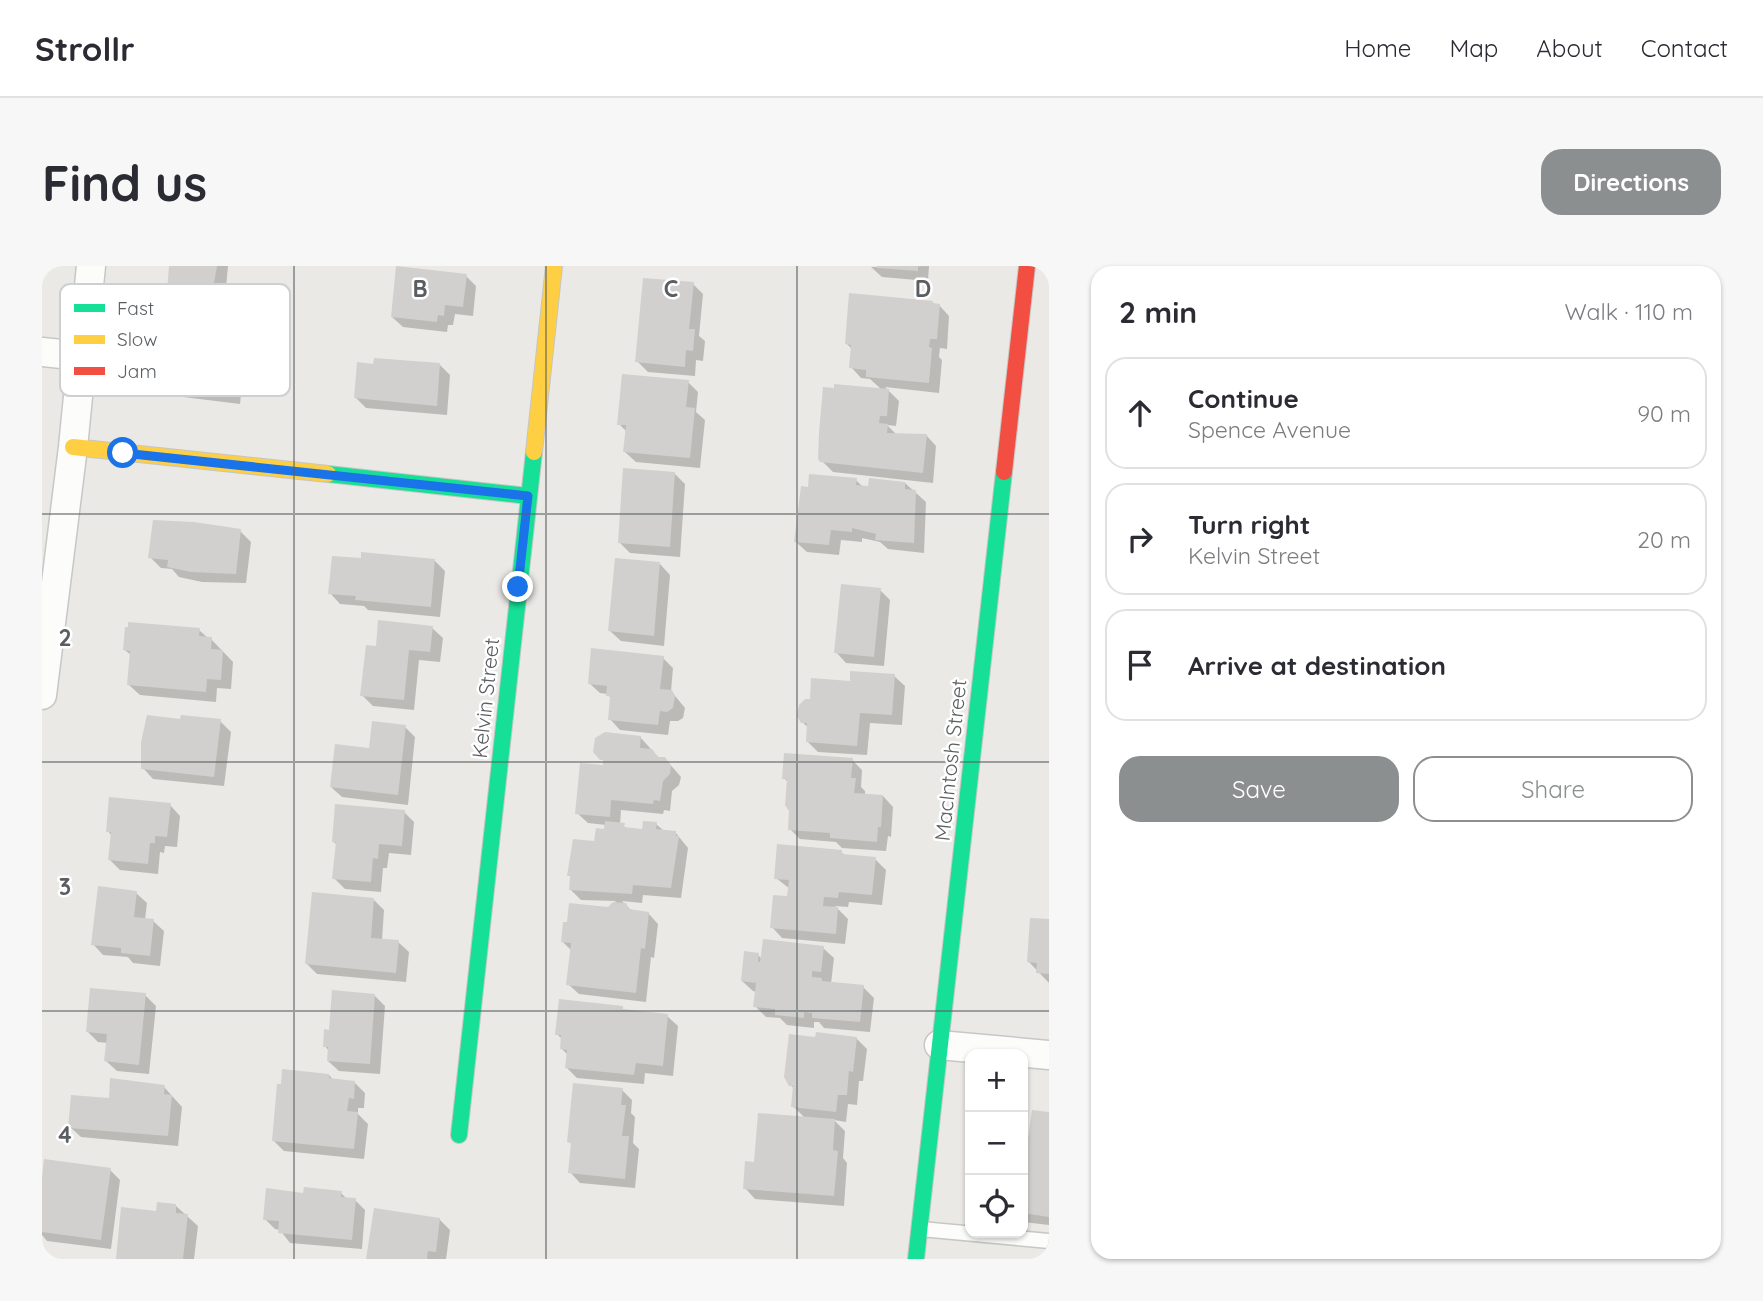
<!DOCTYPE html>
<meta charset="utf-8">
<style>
:root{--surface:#fff;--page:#f7f7f7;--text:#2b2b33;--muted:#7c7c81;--line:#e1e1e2;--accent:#8c8f90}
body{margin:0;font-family:Quicksand,sans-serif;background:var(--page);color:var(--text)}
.controls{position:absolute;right:21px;bottom:21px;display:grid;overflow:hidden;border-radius:14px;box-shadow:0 2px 5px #0004}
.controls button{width:63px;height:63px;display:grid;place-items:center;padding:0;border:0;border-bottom:2px solid var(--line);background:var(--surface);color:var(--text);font:35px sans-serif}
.stop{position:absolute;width:21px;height:21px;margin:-16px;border:5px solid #1a73e8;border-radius:50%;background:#fff}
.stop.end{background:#1a73e8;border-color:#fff;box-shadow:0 2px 7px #0008}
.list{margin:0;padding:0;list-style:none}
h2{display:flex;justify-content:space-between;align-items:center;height:91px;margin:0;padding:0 28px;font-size:30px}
h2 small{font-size:23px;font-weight:400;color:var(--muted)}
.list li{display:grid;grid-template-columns:46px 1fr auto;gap:21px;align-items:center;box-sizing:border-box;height:112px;margin:0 14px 14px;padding:0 14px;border:2px solid var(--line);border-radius:21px}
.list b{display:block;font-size:26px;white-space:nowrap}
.list p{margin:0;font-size:23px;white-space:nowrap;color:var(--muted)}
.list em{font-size:23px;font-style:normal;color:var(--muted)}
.actions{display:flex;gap:14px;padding:21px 28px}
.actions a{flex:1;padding:16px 0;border:2px solid var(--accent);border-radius:21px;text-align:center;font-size:24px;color:var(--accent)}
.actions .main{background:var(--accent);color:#fff}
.icon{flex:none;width:38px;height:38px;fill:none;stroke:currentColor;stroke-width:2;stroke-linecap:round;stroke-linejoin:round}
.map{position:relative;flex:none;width:1007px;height:993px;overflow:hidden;border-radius:21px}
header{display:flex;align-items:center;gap:42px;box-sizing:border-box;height:98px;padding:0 35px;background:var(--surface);border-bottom:2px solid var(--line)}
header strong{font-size:33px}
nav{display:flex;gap:38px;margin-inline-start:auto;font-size:24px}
.intro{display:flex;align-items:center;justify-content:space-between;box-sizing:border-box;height:168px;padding:0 42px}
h1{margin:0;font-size:49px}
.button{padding:18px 32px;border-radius:21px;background:var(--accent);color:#fff;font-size:24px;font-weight:700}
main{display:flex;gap:42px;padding:0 42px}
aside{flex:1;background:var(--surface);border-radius:21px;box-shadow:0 2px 5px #0004}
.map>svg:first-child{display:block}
.shadow{fill:#0003}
.building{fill:#d1d0ce}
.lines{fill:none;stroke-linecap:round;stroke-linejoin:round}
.lane-casing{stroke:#c7c7c7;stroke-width:17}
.street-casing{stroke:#c7c7c7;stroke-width:31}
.fast-casing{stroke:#c5c6c5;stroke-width:18}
.slow-casing{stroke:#c5c6c5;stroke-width:18}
.jam-casing{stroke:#c5c6c5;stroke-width:18}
.lane{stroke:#fcfcfb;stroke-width:14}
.street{stroke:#fcfcfb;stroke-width:28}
.fast{stroke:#16e098;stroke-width:16}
.slow{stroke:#ffcf43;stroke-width:16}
.jam{stroke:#f24e42;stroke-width:16}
.route{stroke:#1a73e8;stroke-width:9}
.grid{fill:none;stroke:#5a5e62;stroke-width:2;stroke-opacity:0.55}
.labels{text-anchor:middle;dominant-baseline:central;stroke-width:5;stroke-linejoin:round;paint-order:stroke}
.street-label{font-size:21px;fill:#5a5e62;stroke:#fff}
.key{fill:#fff;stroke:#cecfd0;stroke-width:2}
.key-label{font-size:19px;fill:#5a5e62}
.grid-label{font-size:23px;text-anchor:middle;font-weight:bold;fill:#5a5e62;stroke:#fff;stroke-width:5;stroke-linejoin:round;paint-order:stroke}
</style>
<header>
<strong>Strollr</strong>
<nav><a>Home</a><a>Map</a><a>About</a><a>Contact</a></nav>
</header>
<div class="intro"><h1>Find us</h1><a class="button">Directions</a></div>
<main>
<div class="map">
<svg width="1007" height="993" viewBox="0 0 1007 993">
<rect width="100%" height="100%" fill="#eae9e5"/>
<!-- shadow -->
<g class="shadow">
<polygon points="129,0 186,0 184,22 177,55 136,49 126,39"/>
<polygon points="887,0 886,15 840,11 829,1"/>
<polygon points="424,10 434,20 431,50 413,48 411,59 406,59 405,66 361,61 350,51"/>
<polygon points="651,18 661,28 657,70 663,75 661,95 654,94 653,110 606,106 595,95"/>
<polygon points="893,39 897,39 907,50 905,83 898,82 897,91 900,94 897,127 843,121 857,135 854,160 845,159 856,170 884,169 894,180 891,217 791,206 778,193 840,124 828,113 819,112 809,101 810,83 805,78"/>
<polygon points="195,64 205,75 198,138 141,131 131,121 132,104 130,101"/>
<polygon points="398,99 408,109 405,149 324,142 314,132 333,100"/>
<polygon points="646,116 656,126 654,146 663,154 658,202 594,196 583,186 585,166 577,158"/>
<polygon points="632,207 643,218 638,291 588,287 578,277"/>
<polygon points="814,214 821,221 828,221 863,217 884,236 882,287 846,283 838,276 820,272 820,276 799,274 797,289 765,286 754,276"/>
<polygon points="198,265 209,276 204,317 160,316 137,311 130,303 119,302 108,291"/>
<polygon points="392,294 403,305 398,351 326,344 322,340 298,338 288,327"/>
<polygon points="618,298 628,309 622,380 579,375 568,365"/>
<polygon points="838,324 848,334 842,400 804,397 794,386"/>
<polygon points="390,362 401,372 398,396 377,394 372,444 331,440 320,429 335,381"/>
<polygon points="157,364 166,372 169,373 191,396 189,423 175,422 174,436 98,429 87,419 90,390 83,384"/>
<polygon points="621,392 631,402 629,425 643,442 641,452 636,455 628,455 626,469 578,464 568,453 570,433 565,428 558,427 547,417"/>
<polygon points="852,410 863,420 860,459 828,457 825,489 776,486 765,475 767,462 760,456 769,435 809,417"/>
<polygon points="140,455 178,455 189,466 182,520 111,513 101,502"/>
<polygon points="363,461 373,471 366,539 300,531 289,521 329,484"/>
<polygon points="598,471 617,492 623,493 633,504 639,511 637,519 630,525 628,545 622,544 621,548 579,544 578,558 586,563 601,565 614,558 622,565 633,566 646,582 639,632 601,629 600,637 580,635 590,645 606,647 616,658 612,692 609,691 604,736 537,728 526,718 530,685 521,676 566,643 574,635 539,634 529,624 554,577 564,565 564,559 546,557 535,547 563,501 563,496 553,486"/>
<polygon points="810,494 820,504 819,521 823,525 823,529 841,530 851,541 849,571 846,570 844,585 800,582 794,576 758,573 748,563 746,516 742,512"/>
<polygon points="128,539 138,550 135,581 123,580 122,587 118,586 116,608 78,604 67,593 70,570 66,565"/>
<polygon points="362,546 372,556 369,589 347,587 345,602 341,602 339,626 303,623 292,612 295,579 291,575"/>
<polygon points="799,586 804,590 833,593 844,604 840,639 807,636 806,641 793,640 806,653 803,678 740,672 730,661 747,632 748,623 734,612"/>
<polygon points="94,627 105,637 103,654 111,655 122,665 118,700 91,697 86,691 61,689 51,678"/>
<polygon points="332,634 342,644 340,674 356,676 367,686 364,716 275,708 265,698"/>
<polygon points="1007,655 1007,717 986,695"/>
<polygon points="781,682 792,692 789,718 821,721 832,732 828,766 782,762 777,756 772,756 772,762 745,759 738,752 724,751 713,740 715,726 711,725 700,715 716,689 720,693"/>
<polygon points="103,729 114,740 107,808 75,805 64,795 66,777 56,776 45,765"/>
<polygon points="333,730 343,740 338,808 297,805 286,795 287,785 283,780 289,765"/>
<polygon points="580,742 584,746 625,750 636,760 631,810 603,807 602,818 535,812 525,802 526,789 520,783 521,774 515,768"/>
<polygon points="814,772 825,783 821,815 817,815 815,839 806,838 804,856 792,854 803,865 801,892 805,897 802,940 713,933 703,922 714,898 763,852 751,840 753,823 748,819"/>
<polygon points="287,809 292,815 313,817 323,827 322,842 316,842 316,848 326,858 322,893 242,885 232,875"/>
<polygon points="122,821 140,841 136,880 39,871 28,861 68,834"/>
<polygon points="580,824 590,834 589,847 593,851 591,877 597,883 593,922 538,917 528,906 531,879 527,876"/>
<polygon points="1007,848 1007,959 981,956 981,910 984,910"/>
<polygon points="68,904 78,914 69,983 5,975 0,969 0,926"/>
<polygon points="299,927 305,933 313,934 323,944 320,983 248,977 238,964 233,963 223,953 263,929"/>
<polygon points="134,940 156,960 152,993 76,993 116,947"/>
<polygon points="397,953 408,964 404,993 326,993"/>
</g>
<!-- building -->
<g class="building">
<polygon points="127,0 175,0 167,45 124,39"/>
<polygon points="354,0 425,8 421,41 403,39 402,50 396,49 395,56 349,51"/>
<polygon points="835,0 876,0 876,5 835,2"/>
<polygon points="601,12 652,16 647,63 653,63 651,85 644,84 643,101 593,96"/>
<polygon points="807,27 891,35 891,37 898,38 895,73 888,73 887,81 890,82 887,117 824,111 824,104 807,102 809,79 803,78"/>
<polygon points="332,92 398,97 395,140 312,132 315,96 331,98"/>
<polygon points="580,108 647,114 644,141 653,142 648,192 581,186 584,159 575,159"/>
<polygon points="792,118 847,123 845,150 838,150 837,157 846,158 845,167 885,168 881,207 778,196 776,193 777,167 781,121 792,122"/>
<polygon points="581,202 633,206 628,281 576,277"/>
<polygon points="767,208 815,212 814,219 826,220 827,212 863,216 863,223 874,224 872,277 833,274 834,268 810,262 810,266 789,264 787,279 752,276 759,220 766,221"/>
<polygon points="111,254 152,256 199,263 194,308 149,306 125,301 126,294 106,292"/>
<polygon points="319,286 393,293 389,341 313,334 314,330 286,328 290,290 319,292"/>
<polygon points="573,292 618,296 612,370 566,365"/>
<polygon points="799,318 839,322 832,391 792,387"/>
<polygon points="336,354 391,360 388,386 367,384 362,434 318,430 324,379 334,380"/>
<polygon points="86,356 158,362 157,370 170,371 169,383 181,384 179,414 165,413 164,426 85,419 88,385 81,384 83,361 86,361"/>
<polygon points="549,382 622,390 618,423 630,424 633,430 631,442 625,446 618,445 616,459 566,454 568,430 564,430 565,420 546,418"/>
<polygon points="808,405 853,408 850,449 818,447 815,480 764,476 765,457 759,457 755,450 757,439 763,433 768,433 769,412 808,415"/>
<polygon points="105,449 138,453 139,449 179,453 172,511 99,503 99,476"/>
<polygon points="330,455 364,459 356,529 288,521 293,478 327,482"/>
<polygon points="563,466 599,470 598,482 610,483 616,491 623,491 629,499 628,508 621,515 618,535 612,534 611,538 569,534 568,551 533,548 538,497 561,499 561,494 558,494 551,486 553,472"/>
<polygon points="742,487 811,492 809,512 814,512 812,527 841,529 839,561 836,561 835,576 788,572 788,567 746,564 747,545 743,539 745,513 740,513"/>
<polygon points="67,531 129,537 125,571 113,570 113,577 108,577 106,598 66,594 69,566 64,566"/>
<polygon points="293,538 363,544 360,580 337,578 336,593 331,592 329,616 290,613 294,576 290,576"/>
<polygon points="563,555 583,557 582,561 600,563 601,555 615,556 614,563 634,565 634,570 637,570 629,622 591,619 590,628 527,624 528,610 525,610 531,573 552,575 554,562 562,563"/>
<polygon points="735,578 800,584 800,588 834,591 830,629 797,626 796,632 782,631 781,640 796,641 794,668 728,662 731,629 745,630 747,614 732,613"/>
<polygon points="56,620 95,625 92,651 112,653 108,690 79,687 79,682 49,679"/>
<polygon points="270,626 332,632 329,672 357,674 354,707 263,698"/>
<polygon points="571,636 584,637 587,643 607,646 603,683 599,682 594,727 524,719 529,677 519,676 521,656 525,656 527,637 566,641"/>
<polygon points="988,652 1007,653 1007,708 994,707 995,697 985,696"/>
<polygon points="721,673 782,680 779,706 770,705 770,711 780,712 780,715 822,719 818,756 770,752 770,747 762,746 762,752 733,749 733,743 711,741 714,717 699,715 702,685 717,687 716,696 718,696"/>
<polygon points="48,722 104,727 97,799 62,795 65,768 44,766"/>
<polygon points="290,724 333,728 328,798 285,795 286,781 281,781 282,763 287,764"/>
<polygon points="517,733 581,740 581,743 626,748 621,800 594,797 592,809 523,802 525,784 518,783 519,769 513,769"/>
<polygon points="774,766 815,771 811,806 807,805 805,829 796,829 794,846 749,841 751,820 747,820 742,811 747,768 773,771"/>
<polygon points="240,803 287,808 287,812 313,815 312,833 307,832 305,845 316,846 312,883 230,875 235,818 239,818"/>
<polygon points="68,812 123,819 122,828 130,829 126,870 26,862 29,829 67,832"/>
<polygon points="531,817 581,822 579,839 584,839 580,870 587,870 583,913 526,907 529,877 525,876"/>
<polygon points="990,844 1007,846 1007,951 981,947 981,908"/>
<polygon points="716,847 793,853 791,884 796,885 792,930 701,923 703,895 712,896"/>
<polygon points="2,893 69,902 59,974 0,966 0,912"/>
<polygon points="262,921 300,925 299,931 314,932 310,974 236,967 237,955 221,954 224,922 261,927"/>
<polygon points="115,936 134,938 134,947 146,948 141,993 74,993 79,941 114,945"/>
<polygon points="332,942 398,952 394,986 386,985 385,993 324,993"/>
</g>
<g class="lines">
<!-- lane casing -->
<g class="lane-casing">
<polyline id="lane" points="879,963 1007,975"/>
</g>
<!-- street casing -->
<g class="street-casing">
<g id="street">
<polyline points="0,86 38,90"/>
<polyline points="0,429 31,181 49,0"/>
<polyline points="897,779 1007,789"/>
</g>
</g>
<!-- fast casing -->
<g class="fast-casing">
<g id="fast">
<polyline points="286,208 486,230"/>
<polyline points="417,869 492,186"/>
<polyline points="874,993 962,206"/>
</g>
</g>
<!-- slow casing -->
<g class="slow-casing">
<g id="slow">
<polyline points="31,181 286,208"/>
<polyline points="492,186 512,0"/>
</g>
</g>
<!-- jam casing -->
<g class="jam-casing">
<polyline id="jam" points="962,206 985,0"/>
</g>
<!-- lane -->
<use href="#lane" class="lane"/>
<!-- street -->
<use href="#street" class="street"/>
<!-- fast -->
<use href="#fast" class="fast"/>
<!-- slow -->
<use href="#slow" class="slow"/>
<!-- jam -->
<use href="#jam" class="jam"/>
</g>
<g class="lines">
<!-- route -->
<polyline class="route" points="81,187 486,230 476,321"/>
</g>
<!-- grid -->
<path class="grid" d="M252 0V993M504 0V993M755 0V993M0 248H1007M0 496H1007M0 745H1007"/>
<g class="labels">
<!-- street labels -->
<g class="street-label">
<text transform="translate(443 432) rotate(-84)">Kelvin Street</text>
<text transform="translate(908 494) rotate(-84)">MacIntosh Street</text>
</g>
</g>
<!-- legend -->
<rect x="18" y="18" width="230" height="112" rx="10" class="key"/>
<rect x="32" y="38" width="31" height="8" fill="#16e098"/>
<rect x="32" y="69" width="31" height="9" fill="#ffcf43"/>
<rect x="32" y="101" width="31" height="8" fill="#f24e42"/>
<g class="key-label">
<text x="75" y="49">Fast</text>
<text x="75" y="80">Slow</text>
<text x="75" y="112">Jam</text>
</g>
<g class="grid-label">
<text x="378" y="31">B</text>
<text x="629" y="31">C</text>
<text x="881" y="31">D</text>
<text x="23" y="380">2</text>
<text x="23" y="629">3</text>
<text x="23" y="877">4</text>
</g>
</svg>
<div class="controls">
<button>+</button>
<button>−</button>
<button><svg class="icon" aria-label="locate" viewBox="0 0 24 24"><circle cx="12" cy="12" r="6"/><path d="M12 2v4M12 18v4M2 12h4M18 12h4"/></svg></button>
</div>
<div class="stop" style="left:81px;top:187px"></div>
<div class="stop end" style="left:476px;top:321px"></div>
</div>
<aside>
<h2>2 min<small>Walk · 110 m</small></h2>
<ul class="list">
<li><svg class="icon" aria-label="ahead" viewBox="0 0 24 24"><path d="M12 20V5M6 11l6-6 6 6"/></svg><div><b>Continue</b><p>Spence Avenue</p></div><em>90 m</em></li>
<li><svg class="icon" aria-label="right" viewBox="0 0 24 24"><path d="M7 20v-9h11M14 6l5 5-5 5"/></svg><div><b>Turn right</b><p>Kelvin Street</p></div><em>20 m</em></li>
<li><svg class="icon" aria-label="arrive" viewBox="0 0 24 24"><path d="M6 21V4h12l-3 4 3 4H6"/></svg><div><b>Arrive at destination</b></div></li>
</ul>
<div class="actions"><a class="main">Save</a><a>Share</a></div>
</aside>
</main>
